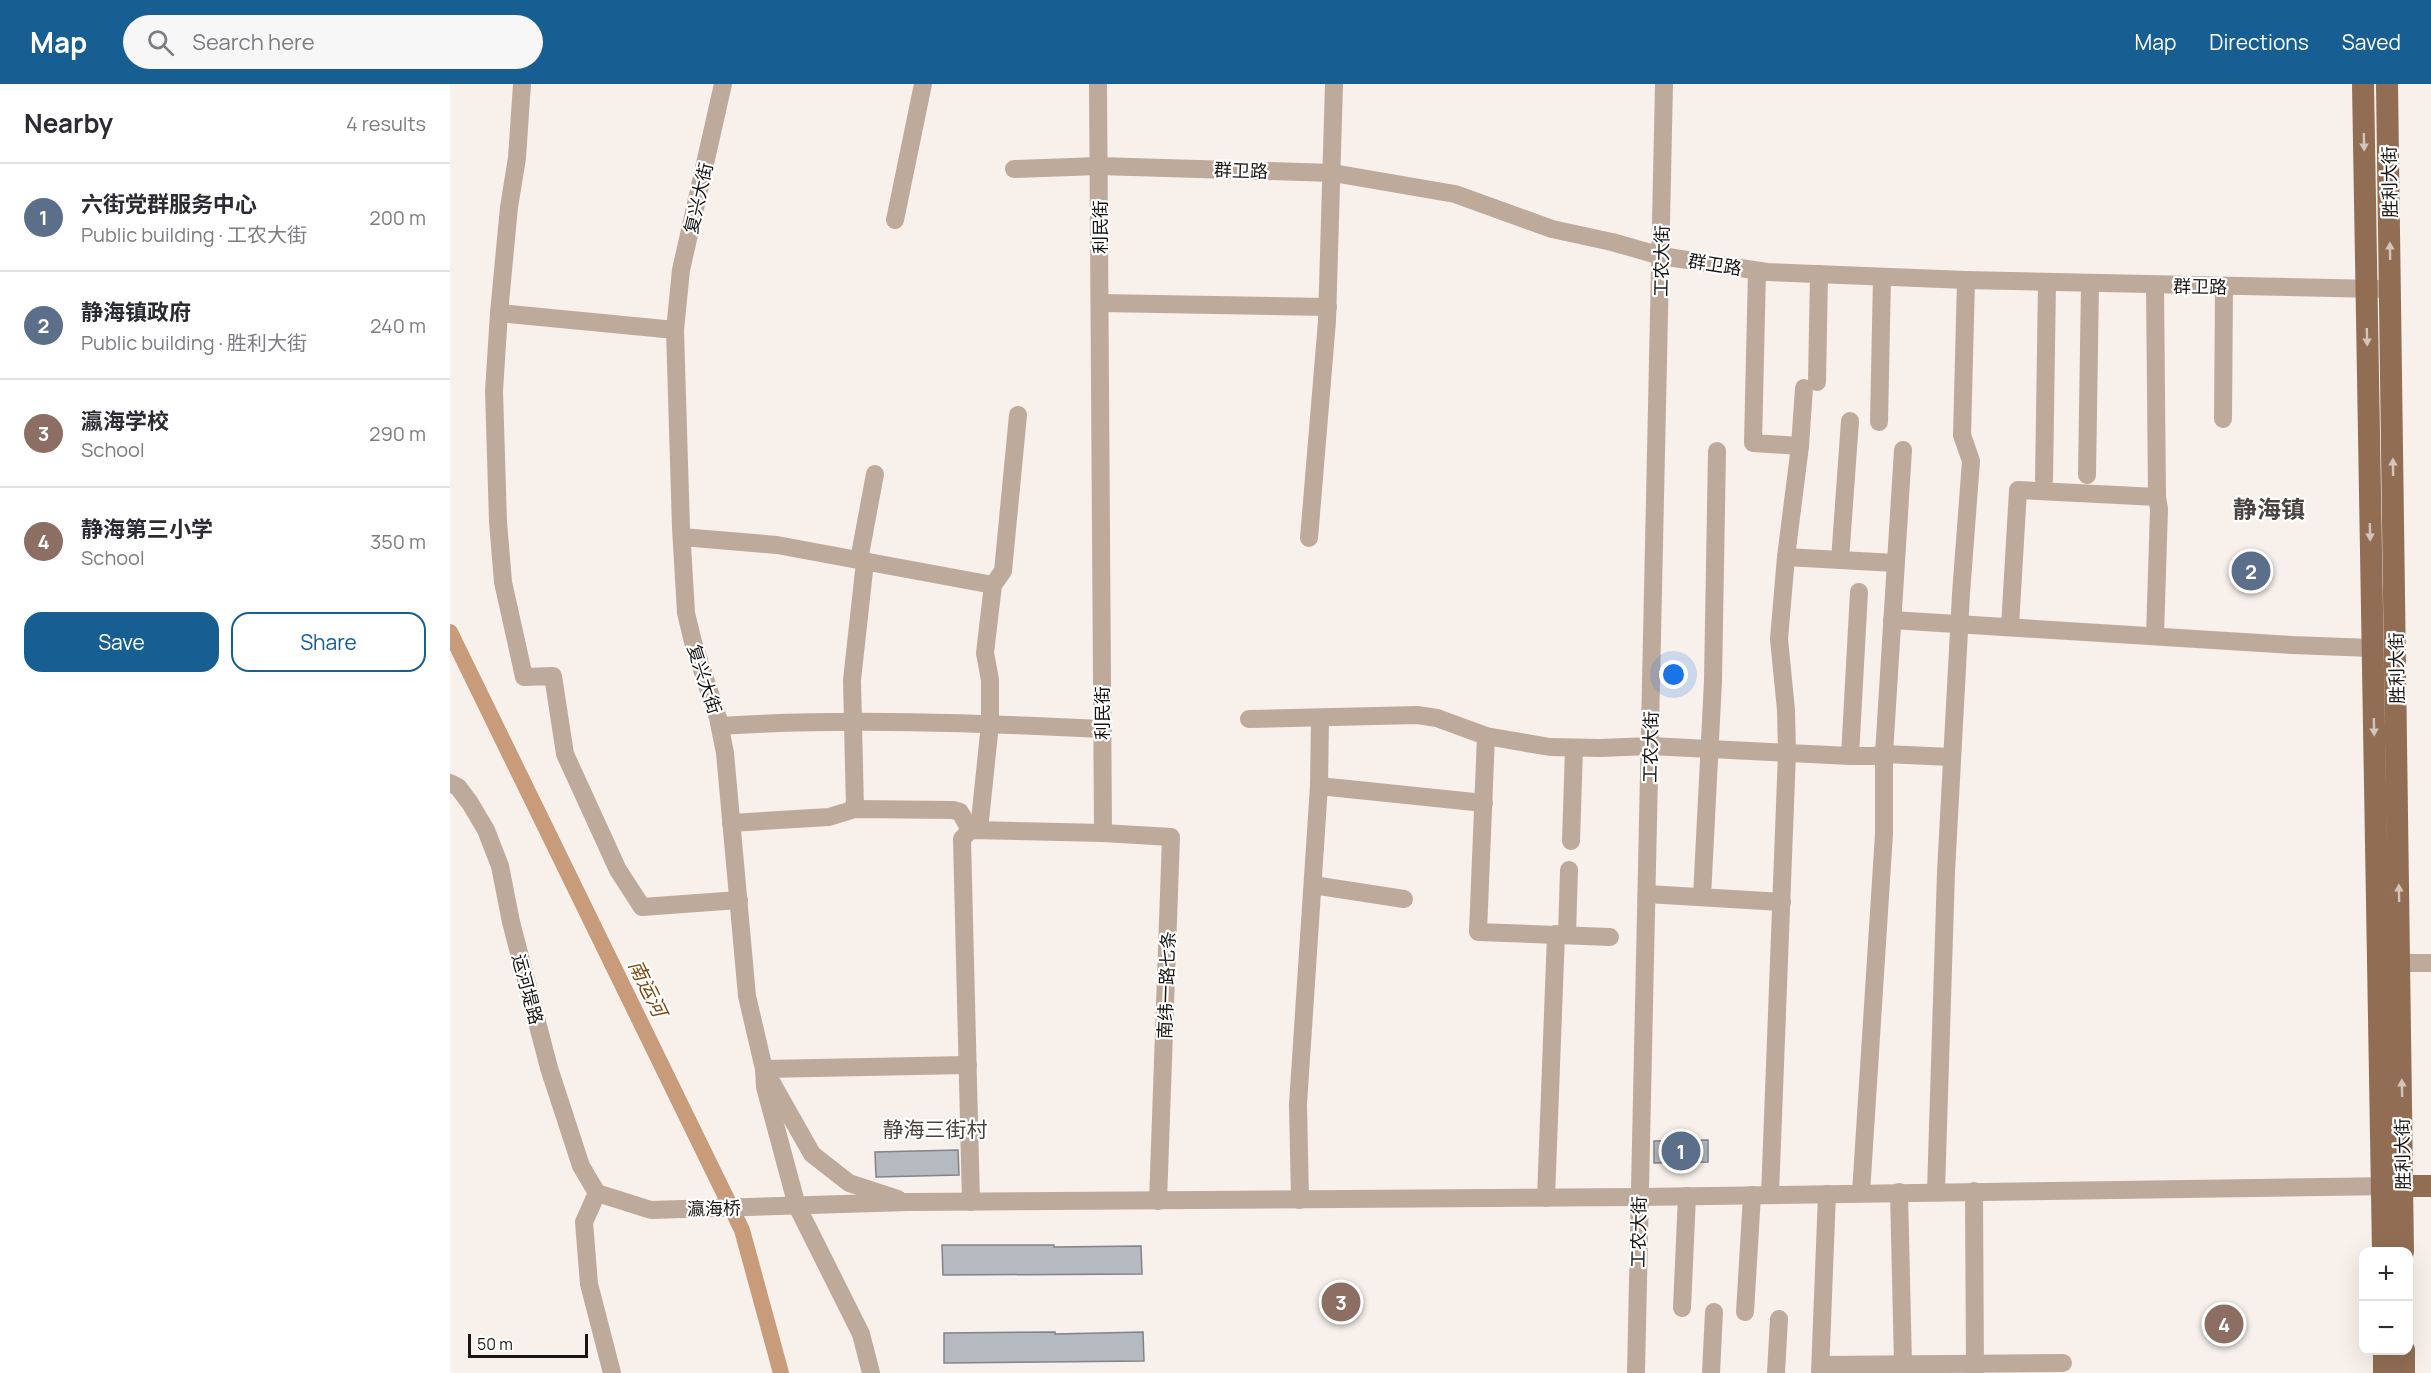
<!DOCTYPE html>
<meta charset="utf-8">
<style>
:root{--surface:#fff;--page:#f7f7f7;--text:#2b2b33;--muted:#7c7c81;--line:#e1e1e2;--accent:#175e92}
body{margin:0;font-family:Manrope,"Noto Sans SC",sans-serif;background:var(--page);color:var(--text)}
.controls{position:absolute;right:18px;bottom:18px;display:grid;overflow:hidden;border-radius:12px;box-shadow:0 6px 24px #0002}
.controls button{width:54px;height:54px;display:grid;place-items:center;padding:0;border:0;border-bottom:2px solid var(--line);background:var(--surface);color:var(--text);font:30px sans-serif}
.scale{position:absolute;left:18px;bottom:15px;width:120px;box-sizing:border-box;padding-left:6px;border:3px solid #181614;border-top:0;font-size:16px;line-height:21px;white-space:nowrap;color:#181614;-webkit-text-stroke:4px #fff;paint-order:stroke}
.you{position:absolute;left:1224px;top:591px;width:21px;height:21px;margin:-15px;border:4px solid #fff;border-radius:50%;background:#1a73e8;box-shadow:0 0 0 9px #1a73e833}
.badge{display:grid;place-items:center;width:39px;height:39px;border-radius:50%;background:var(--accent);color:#fff;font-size:20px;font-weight:700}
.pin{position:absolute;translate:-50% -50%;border:3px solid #fff;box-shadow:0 2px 6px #0006}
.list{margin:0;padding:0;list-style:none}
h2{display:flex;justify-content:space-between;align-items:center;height:78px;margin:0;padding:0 24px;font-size:26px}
h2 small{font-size:20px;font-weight:400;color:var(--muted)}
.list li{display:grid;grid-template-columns:39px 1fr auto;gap:18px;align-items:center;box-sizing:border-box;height:108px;padding:0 24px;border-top:2px solid var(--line)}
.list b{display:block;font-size:22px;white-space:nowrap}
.list p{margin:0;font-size:20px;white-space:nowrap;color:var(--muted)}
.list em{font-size:20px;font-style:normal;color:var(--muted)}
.actions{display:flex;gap:12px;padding:18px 24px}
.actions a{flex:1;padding:14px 0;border:2px solid var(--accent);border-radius:18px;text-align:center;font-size:21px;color:var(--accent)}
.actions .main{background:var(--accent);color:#fff}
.icon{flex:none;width:33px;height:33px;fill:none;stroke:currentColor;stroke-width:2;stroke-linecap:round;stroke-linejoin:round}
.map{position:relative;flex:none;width:1981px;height:1289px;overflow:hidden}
header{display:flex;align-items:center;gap:36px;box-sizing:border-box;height:84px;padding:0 30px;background:var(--accent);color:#fff}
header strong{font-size:28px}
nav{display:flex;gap:33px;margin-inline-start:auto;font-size:21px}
.search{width:420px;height:54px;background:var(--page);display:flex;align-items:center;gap:15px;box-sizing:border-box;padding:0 21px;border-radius:33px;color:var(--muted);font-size:22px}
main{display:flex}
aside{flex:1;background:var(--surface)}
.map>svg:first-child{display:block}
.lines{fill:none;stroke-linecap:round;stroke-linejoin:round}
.canal{stroke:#c89c7a;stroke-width:16}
.building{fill:#b4babf;stroke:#7e8489;stroke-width:1.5}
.minor{stroke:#beaa9b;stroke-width:18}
.major{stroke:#916e53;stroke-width:22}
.oneway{fill:#d3c5ba}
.labels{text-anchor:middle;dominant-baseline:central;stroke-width:4.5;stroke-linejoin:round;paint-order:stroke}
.street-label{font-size:18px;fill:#181614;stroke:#fff}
.water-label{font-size:20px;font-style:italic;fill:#7f4810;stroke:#fff}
.quarter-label{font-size:21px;fill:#4a4440;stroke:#fff}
.district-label{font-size:24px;font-weight:bold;fill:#4a4440;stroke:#fff}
</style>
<header>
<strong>Map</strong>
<div class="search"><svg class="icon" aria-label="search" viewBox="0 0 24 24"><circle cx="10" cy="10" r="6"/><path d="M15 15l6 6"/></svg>Search here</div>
<nav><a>Map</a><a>Directions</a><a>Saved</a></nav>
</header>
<main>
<aside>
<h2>Nearby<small>4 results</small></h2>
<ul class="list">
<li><span class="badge" style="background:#5c6f8a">1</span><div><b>六街党群服务中心</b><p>Public building · 工农大街</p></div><em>200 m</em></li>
<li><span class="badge" style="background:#5c6f8a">2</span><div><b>静海镇政府</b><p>Public building · 胜利大街</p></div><em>240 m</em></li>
<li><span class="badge" style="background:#8d6e63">3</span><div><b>瀛海学校</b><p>School</p></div><em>290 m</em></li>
<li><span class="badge" style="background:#8d6e63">4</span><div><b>静海第三小学</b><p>School</p></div><em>350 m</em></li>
</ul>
<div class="actions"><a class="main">Save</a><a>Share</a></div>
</aside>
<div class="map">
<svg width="1981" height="1289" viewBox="0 0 1981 1289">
<rect width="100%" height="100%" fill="#f8f1eb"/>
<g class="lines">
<!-- canal -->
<polyline class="canal" points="0,548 292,1146 331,1289"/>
</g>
<!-- building -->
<g class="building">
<polygon points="1258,1056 1258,1078 1204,1079 1204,1057"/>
<polygon points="508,1066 509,1091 426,1093 425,1068"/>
<polygon points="492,1161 604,1161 604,1163 691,1162 692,1190 493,1191"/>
<polygon points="605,1248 605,1250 693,1248 694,1277 494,1279 494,1249"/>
</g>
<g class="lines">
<!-- minor -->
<g class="minor">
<polyline points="72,0 67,74 59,123 49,229 44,307 48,438 53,498 74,593 103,592 115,670 168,786 192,823 289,816"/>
<polyline points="273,0 231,186 225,246 231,444 236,529 243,558 268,634 275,669 297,912 314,985 362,1070 399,1099 448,1115"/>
<polyline points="564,85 649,82 883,89 1005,110 1102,145 1162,158 1211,172 1317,188 1516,196 1929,205"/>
<polyline points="445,136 473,0"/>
<polyline points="1307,187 1303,359 1350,362"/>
<polyline points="1705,201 1707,413 1709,425 1705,552"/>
<polyline points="650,219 878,223"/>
<polyline points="49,229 225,246"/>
<polyline points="1367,298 1369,190"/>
<polyline points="1773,335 1774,202"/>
<polyline points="1429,338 1432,193"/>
<polyline points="1637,391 1640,199"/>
<polyline points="1594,396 1597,198"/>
<polyline points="232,453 327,461 543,501"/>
<polyline points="859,454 877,237 884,0"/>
<polyline points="1336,473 1445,479"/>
<polyline points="409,476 425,390"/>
<polyline points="1390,476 1400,337"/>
<polyline points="1442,536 1842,561 1922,564"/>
<polyline points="1560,543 1568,406 1707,413"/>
<polyline points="799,635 967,631 987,634 1036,652 1100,663 1150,664 1200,662 1400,672 1423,672 1434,670 1502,673"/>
<path d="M270 642C398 634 525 639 653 645"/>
<polyline points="1036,652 1028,848 1160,853"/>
<polyline points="1400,672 1409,508"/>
<polyline points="0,699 8,703 20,719 36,746 50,782 61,838 99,984 131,1082 147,1109 201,1126 458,1118 1189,1113 1944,1102"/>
<polyline points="869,702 1034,719"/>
<polyline points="405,725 402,596 415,478"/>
<polyline points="281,739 379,733 405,725 503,726 510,728 520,746"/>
<polyline points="529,746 540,640 540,596 535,569 543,501 553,487 568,331"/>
<polyline points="653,749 721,753 708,1117"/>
<polyline points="1121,757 1124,664"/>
<polyline points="863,801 954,815"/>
<polyline points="1197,810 1332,818"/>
<polyline points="1252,813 1263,597 1267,367"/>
<polyline points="1117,851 1119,786"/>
<polyline points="1935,879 1981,879"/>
<polyline points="1486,1107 1496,788 1511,510 1521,377 1512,351 1516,196"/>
<polyline points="1524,1107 1525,1289"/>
<polyline points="1449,1108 1453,1280"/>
<polyline points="147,1109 134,1138 139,1200 162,1289"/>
<polyline points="1411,1109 1434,750 1434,670 1453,366"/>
<polyline points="1320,1111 1337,669 1336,626 1329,555 1336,473 1350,362 1354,304"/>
<polyline points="1096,1114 1106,850"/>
<polyline points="850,1116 848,1020 869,702 870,634"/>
<polyline points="521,1118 512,755 520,746 653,749 648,0"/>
<polyline points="1232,1224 1237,1112"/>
<polyline points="1295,1228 1302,1111"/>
<polyline points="1371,1281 1613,1279"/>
<polyline points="421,1289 411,1250 347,1122 315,1003 314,985 518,981"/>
<polyline points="1186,1289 1214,0"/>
<polyline points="1261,1289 1264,1228"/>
<polyline points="1326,1289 1329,1235"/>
<polyline points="1370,1289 1377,1110"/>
</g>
<!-- major -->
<g class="major">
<polyline points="1913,0 1933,1168"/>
<polyline points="1937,0 1953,1168"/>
<polyline points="1953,1102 1981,1102"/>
<polyline points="1934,1266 1934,1289"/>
<polyline points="1954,1266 1954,1289"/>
</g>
</g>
<!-- one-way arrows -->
<defs><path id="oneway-solid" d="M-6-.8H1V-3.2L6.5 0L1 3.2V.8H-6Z" transform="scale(1.5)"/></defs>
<g class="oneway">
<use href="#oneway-solid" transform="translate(1914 58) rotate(89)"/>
<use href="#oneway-solid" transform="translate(1940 167) rotate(-91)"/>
<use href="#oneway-solid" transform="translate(1917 253) rotate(89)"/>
<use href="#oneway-solid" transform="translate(1943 383) rotate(-91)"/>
<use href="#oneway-solid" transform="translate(1920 448) rotate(89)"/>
<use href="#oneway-solid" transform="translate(1924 643) rotate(89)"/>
<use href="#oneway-solid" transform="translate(1949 809) rotate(-91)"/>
<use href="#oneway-solid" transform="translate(1952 1004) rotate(-91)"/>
</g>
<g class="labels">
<!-- street labels -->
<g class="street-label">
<text transform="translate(791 86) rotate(2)">群卫路</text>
<text transform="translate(1939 98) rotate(-91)">胜利大街</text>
<text transform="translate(248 114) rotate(-77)">复兴大街</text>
<text transform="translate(650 143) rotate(-90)">利民街</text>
<text transform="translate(1211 177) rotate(-89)">工农大街</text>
<text transform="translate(1265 180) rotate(9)">群卫路</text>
<text transform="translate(1750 202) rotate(1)">群卫路</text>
<text transform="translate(1946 584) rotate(-91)">胜利大街</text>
<text transform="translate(255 595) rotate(72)">复兴大街</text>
<text transform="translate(652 629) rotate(-90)">利民街</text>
<text transform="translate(1200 663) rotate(-89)">工农大街</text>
<text transform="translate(716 901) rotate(-88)">南纬一路七条</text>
<text transform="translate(78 905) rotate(75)">运河堤路</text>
<text transform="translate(1952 1070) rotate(-91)">胜利大街</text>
<text transform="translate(264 1124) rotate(-1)">瀛海桥</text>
<text transform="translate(1188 1148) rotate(-89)">工农大街</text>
</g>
<!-- water labels -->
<g class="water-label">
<text transform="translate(198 904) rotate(64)">南运河</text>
</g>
<!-- quarter labels -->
<g class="quarter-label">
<text x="485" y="1045">静海三街村</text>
</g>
<!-- district labels -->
<g class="district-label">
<text x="1819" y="424">静海镇</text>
</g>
</g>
</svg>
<div class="controls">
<button>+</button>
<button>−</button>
</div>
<div class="scale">50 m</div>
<div class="you"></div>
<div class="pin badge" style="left:1231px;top:1067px;background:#5c6f8a">1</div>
<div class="pin badge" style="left:1801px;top:487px;background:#5c6f8a">2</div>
<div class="pin badge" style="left:891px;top:1218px;background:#8d6e63">3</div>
<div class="pin badge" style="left:1774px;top:1240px;background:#8d6e63">4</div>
</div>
</main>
